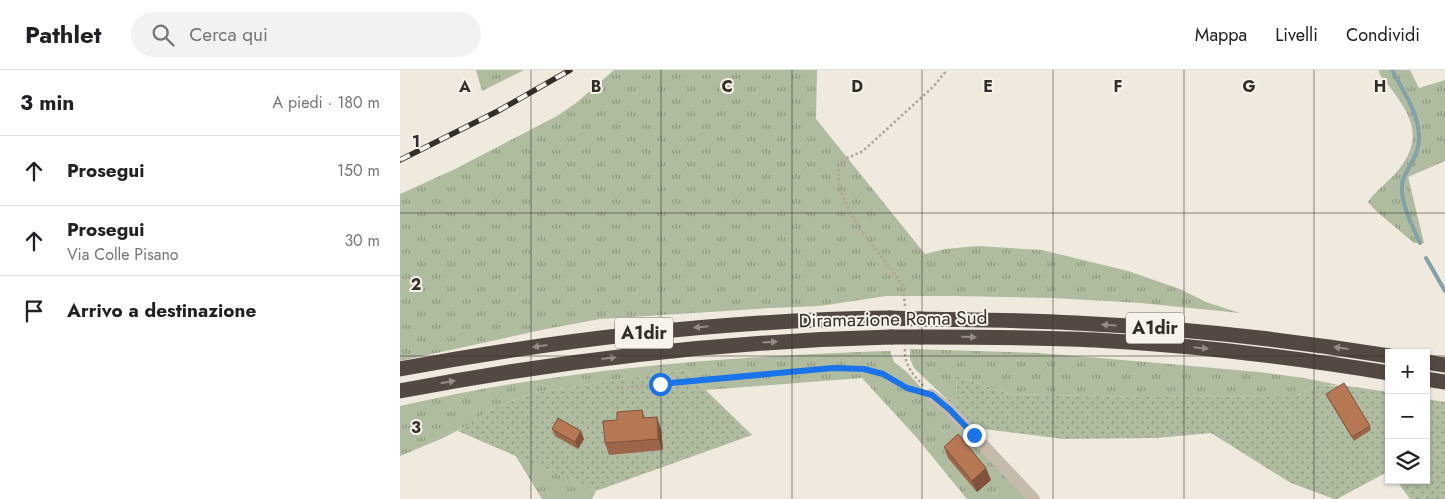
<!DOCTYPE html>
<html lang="it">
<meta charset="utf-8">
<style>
:root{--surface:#fff;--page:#f2f2f2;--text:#202124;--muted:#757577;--line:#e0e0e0}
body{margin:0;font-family:Jost,sans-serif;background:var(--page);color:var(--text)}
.controls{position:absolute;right:15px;bottom:15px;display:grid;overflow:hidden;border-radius:0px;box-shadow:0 1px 4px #0004}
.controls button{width:45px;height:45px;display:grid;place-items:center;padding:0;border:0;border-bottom:1px solid var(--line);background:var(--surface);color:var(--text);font:25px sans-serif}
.stop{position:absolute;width:15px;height:15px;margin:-11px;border:4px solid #1a73e8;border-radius:50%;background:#fff}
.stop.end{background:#1a73e8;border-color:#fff;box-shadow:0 1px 5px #0008}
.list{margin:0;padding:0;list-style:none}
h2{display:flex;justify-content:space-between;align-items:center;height:65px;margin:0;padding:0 20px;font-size:21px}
h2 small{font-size:16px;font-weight:400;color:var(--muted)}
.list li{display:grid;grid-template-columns:32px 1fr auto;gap:15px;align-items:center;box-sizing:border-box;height:70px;padding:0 20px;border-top:1px solid var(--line)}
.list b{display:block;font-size:19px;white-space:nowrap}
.list p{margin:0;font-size:16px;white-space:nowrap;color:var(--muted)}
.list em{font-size:16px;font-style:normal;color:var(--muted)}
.icon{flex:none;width:28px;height:28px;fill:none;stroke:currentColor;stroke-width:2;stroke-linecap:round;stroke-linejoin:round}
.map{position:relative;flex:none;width:1045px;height:429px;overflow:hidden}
header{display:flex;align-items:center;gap:30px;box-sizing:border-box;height:70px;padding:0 25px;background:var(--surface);border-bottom:1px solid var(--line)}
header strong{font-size:24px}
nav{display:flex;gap:28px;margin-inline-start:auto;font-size:18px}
.search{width:350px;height:45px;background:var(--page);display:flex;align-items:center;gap:12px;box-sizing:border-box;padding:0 18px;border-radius:28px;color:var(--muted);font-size:19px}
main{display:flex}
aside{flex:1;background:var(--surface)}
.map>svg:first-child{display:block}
.grass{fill:url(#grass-tufts)}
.garden{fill:url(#garden-dots)}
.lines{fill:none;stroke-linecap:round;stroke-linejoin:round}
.stream{stroke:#80a2a8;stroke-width:4}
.path{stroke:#b1a496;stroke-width:2.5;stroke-dasharray:2.5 2.5;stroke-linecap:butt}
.street{stroke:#c6baab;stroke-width:12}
.highway{stroke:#544942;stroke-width:15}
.rail-casing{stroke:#342e29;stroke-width:5.5}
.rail{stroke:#f7f2ea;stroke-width:4;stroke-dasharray:11;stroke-linecap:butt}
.highway-bridge{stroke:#544942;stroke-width:15}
.wall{fill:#9d6649}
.shaded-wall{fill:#7f533c}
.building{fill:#b67755;stroke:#7f533c}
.oneway{fill:#958d85}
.route{stroke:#1a73e8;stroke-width:6}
.grid{fill:none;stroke:#342e29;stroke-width:1;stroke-opacity:0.55}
.labels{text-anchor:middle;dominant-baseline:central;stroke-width:4;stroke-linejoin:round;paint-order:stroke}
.shield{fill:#f7f2ea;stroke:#6e6963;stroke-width:1}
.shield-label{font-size:18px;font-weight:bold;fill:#342e29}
.street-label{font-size:19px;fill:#342e29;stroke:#f7f2ea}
.grid-label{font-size:16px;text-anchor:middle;font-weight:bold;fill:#342e29;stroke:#f7f2ea;stroke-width:4;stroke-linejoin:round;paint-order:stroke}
</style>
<header>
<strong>Pathlet</strong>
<div class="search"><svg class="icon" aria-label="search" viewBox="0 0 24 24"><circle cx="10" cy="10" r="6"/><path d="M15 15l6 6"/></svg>Cerca qui</div>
<nav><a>Mappa</a><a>Livelli</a><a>Condividi</a></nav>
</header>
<main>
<aside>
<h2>3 min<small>A piedi · 180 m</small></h2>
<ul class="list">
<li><svg class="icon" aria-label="ahead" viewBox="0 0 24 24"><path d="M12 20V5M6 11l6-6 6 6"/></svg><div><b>Prosegui</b></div><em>150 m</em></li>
<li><svg class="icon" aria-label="ahead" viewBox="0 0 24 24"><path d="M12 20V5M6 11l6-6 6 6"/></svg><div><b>Prosegui</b><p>Via Colle Pisano</p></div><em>30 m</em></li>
<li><svg class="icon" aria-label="arrive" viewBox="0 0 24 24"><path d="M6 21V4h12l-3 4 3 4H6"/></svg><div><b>Arrivo a destinazione</b></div></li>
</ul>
</aside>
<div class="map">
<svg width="1045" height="429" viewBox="0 0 1045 429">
<defs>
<pattern id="grass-tufts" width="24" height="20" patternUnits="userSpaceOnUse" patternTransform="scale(1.25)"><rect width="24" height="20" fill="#afbca0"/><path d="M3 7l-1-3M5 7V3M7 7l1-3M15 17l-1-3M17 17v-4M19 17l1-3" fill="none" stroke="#8f9982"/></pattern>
<pattern id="garden-dots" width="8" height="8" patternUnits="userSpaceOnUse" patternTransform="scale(1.25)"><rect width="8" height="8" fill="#afbca0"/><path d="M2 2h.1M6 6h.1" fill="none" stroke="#8f9982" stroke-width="1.8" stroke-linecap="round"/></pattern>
</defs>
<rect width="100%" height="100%" fill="#efe9de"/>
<!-- grass -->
<g class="grass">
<polygon points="76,0 124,0 82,21"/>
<polygon points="214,0 417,0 416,49 525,184 545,179 578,176 642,180 728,201 780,219 806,232 840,243 741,233 652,228 557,226 486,226 420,236 371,238 200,249 146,259 0,291 0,124 53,100 157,46 176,33"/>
<path d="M979 0H1010L1019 18 1045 10V91L1008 107 1024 173H1014L975 140 968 132C975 121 986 114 995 104 1030 66 1007 38 980 5Z"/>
<polygon points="510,279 639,283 747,292 859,302 904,308 939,315 916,315 897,326 744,327 610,324 556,306 557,323 556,338 514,298 510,289"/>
<path d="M490 281 494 292 507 302 524 321 534 329 626 429H567L517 368 462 308 306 320 285 300 234 307 133 323 92 339 68 355 43 368 0 386V336C160 299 326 286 490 281Z"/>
<polygon points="115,385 196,421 192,429 142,429"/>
</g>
<!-- garden -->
<g class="garden">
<polygon points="285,300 352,365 196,421 58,361 92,339 133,323 234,307"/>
<polygon points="556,306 610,324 744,327 897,326 916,315 947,316 989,322 989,401 937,429 934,429 891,413 811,363 756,368 664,369 575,358 556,338 557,323"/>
<polygon points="1026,329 1045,332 1045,429 1010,429 996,410 1026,410"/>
</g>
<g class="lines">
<!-- stream -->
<g class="stream">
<path d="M992 0C1003 21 1019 43 1019 68 1019 84 1011 93 1004 107 996 124 1012 156 1020 173"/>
<polyline points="1026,188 1045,221"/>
</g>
<!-- path -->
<g class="path">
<polyline points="505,236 503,215 457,155 440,121 438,103 440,96 447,88 463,81 534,16 547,0"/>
<path d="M505 279C504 296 514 305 524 317"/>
<path d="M221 318 433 298C450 298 469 297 484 305 497 311 507 318 520 322"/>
</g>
<!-- street -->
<polyline class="street" points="531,325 550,340 634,429"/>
<!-- highway -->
<g class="highway">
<path d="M520 249C572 250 624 250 676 253 781 258 885 269 989 286"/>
<path d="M520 267C579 267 637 267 695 270 793 275 891 287 989 303"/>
<polyline points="1026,292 1045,295"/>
<path d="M0 299C162 269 325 250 490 248"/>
<polyline points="1026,309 1045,312"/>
<path d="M0 321C162 290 326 271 491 267"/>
</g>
<!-- rail casing -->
<g class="rail-casing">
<polyline id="rail" points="0,90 98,41 170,0"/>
</g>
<!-- rail -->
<use href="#rail" class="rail"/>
<!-- highway-bridge -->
<g class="highway-bridge">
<polyline points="490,248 520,249"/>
<polyline points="491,267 520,267"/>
</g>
</g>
<!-- wall -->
<g class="wall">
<polygon points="926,324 970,356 971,360 954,371 928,328"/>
<polygon points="242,340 245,348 261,359 263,380 209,385 205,373"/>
<polygon points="152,359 184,369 178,379 155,366"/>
<polygon points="544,377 586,398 591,410 577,422 548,388"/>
</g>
<!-- shaded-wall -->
<g class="shaded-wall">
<polygon points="257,347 261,359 263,380 258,369"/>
<polygon points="181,361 184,369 178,379 175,372"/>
<polygon points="586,398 591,410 577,422 572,411"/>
</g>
<!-- building -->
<g class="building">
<polygon points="944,313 970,356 952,367 926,324"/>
<polygon points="242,340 243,348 257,347 258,369 205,373 203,351 217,350 217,342"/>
<polygon points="158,348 181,361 175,372 152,359"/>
<polygon points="558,364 586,398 572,411 544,377"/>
</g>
<!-- one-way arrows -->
<defs><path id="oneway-solid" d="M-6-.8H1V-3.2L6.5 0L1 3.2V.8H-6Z" transform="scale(1.25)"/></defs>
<g class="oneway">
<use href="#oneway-solid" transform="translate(709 255) rotate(-176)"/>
<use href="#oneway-solid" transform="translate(301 257) rotate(174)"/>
<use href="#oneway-solid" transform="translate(569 267) rotate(1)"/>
<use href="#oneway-solid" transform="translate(370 272) rotate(-4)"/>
<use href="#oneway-solid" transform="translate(140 276) rotate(172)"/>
<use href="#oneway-solid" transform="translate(801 278) rotate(6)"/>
<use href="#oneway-solid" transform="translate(941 278) rotate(-172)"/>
<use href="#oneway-solid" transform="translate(209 288) rotate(-7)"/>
<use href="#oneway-solid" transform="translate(48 312) rotate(-10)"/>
</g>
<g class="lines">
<!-- route -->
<polyline class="route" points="260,314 433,298 464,299 483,304 507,318 532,325 550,340 574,365"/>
</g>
<!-- grid -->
<path class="grid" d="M131 0V429M261 0V429M392 0V429M522 0V429M653 0V429M784 0V429M914 0V429M0 143H1045M0 286H989M1026 286H1045"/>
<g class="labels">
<!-- shield labels -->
<g class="shield">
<rect x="726" y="242.5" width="58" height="31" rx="4"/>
<rect x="215" y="247.5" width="58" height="31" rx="4"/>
</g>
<g class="shield-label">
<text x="755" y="258">A1dir</text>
<text x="244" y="263">A1dir</text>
</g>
<!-- street labels -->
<g class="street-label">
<text transform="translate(493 249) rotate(-1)">Diramazione Roma Sud</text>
</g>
</g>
<g class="grid-label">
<text x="65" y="22">A</text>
<text x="196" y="22">B</text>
<text x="327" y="22">C</text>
<text x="457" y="22">D</text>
<text x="588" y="22">E</text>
<text x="718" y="22">F</text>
<text x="849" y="22">G</text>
<text x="980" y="22">H</text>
<text x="16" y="77">1</text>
<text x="16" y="220">2</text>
<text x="16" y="363">3</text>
</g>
</svg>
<div class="controls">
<button>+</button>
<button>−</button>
<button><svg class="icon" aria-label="layers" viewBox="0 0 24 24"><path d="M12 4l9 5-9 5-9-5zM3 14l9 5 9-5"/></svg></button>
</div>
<div class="stop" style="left:260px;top:314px"></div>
<div class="stop end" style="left:574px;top:365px"></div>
</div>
</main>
